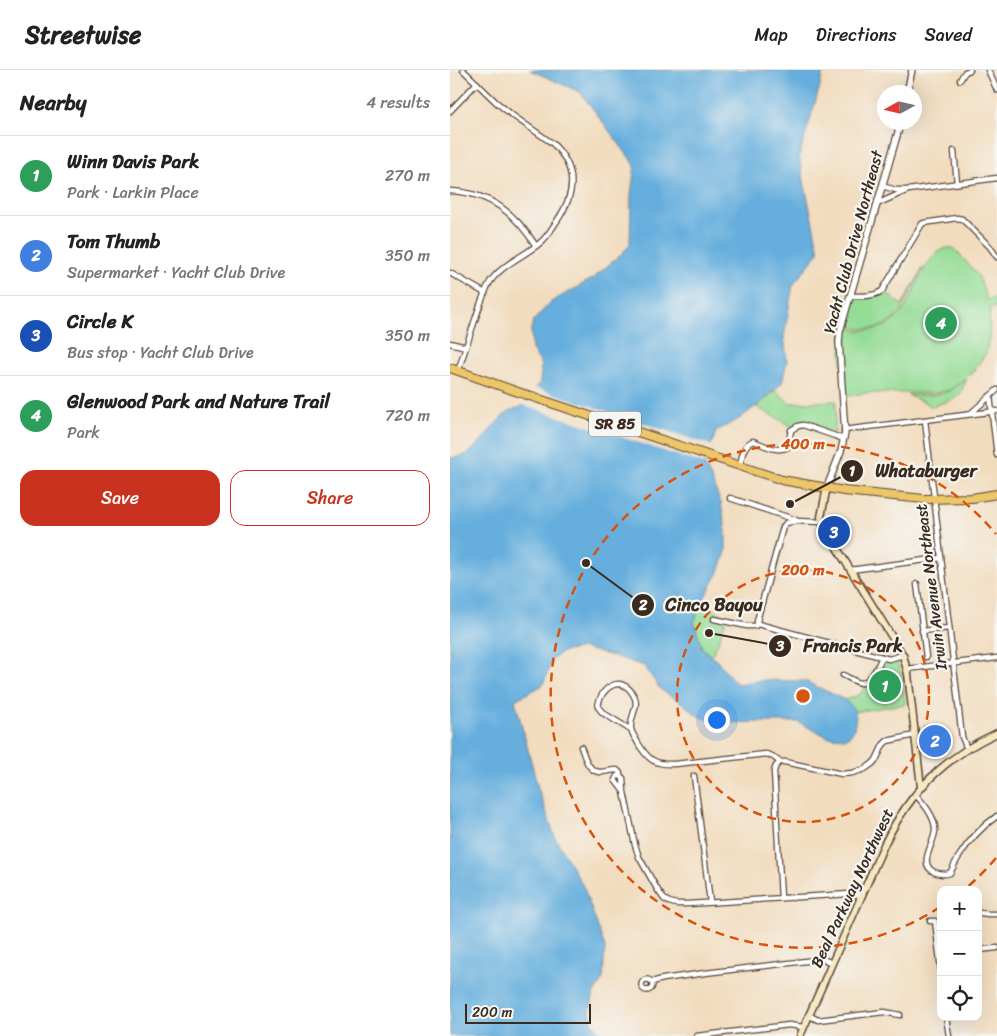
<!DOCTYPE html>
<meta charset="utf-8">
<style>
:root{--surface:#fff;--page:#f2f2f2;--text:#222;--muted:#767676;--line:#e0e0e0;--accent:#c8321e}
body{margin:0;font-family:Sriracha,sans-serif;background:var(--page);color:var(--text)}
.controls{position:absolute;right:15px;bottom:15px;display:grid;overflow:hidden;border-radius:10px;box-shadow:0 5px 20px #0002}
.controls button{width:45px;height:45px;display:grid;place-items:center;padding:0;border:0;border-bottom:1px solid var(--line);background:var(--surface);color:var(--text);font:25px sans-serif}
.compass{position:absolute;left:427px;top:15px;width:45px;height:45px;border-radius:50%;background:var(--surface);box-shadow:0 5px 20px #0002;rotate:262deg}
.scale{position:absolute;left:15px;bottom:12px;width:126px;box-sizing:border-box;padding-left:5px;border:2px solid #3b2a1e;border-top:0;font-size:14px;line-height:18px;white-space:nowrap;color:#3b2a1e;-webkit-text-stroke:4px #f6f6f2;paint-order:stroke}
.you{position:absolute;left:266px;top:649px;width:18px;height:18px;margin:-12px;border:4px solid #fff;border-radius:50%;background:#1a73e8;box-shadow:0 0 0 8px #1a73e833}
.badge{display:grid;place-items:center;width:32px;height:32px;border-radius:50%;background:var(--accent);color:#fff;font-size:16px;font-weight:700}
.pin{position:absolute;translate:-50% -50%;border:2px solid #fff;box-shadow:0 1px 5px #0006}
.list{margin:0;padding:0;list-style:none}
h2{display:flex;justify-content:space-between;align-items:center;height:65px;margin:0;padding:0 20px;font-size:21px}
h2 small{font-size:16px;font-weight:400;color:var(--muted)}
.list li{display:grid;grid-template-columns:32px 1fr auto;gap:15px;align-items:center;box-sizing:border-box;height:80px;padding:0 20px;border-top:1px solid var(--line)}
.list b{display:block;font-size:19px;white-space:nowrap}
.list p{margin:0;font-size:16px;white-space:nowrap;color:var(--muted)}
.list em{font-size:16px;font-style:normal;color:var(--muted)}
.actions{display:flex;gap:10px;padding:15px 20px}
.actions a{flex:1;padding:11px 0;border:1px solid var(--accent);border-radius:15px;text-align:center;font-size:18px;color:var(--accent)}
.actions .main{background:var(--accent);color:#fff}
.icon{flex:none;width:28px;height:28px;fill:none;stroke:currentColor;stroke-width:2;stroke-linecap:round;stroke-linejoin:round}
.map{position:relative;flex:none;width:547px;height:966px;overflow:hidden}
header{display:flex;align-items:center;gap:30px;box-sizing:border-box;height:70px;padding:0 25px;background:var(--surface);border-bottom:1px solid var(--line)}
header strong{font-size:24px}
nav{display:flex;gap:28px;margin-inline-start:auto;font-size:18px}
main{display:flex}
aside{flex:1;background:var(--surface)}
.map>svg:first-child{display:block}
.green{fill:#95dc96;stroke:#68835a}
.water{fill:#65aedd;stroke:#506c7e}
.pier{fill:#f2dcbe}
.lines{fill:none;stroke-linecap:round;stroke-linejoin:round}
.minor-casing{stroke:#564536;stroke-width:7}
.tertiary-casing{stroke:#564536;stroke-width:8}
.secondary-casing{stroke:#564536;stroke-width:9}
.trunk-casing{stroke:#564536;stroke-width:10}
.minor{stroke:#fff;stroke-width:4.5}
.tertiary{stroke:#fff;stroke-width:5.5}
.secondary{stroke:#f7e8c3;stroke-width:6}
.trunk{stroke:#ecc669;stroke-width:8}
.ring{fill:none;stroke:#d7540e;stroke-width:2.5;stroke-dasharray:9 6}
.labels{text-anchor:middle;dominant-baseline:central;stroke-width:4.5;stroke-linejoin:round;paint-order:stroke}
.shield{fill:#f6f6f2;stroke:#73675e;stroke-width:1}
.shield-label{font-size:15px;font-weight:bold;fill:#3b2a1e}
.street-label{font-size:16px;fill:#3b2a1e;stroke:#f6f6f2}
.centre{fill:#d7540e;stroke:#f6f6f2;stroke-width:2.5}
.ring-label{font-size:15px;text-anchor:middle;font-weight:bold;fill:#d7540e;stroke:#f6f6f2;stroke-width:4.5;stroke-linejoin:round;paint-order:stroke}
.leader{fill:none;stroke:#3b2a1e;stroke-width:2}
.callout-dot{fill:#3b2a1e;stroke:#f6f6f2;stroke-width:2}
.mark-label{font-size:15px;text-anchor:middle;font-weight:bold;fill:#fff}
.callout-label{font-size:18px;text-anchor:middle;font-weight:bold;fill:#3b2a1e;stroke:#f6f6f2;stroke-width:4.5;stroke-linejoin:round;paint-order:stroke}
</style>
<header>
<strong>Streetwise</strong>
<nav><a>Map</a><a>Directions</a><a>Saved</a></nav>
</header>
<main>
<aside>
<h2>Nearby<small>4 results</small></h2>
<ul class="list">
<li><span class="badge" style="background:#2e9e5b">1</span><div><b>Winn Davis Park</b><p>Park · Larkin Place</p></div><em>270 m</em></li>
<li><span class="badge" style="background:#3f7fe0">2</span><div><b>Tom Thumb</b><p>Supermarket · Yacht Club Drive</p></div><em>350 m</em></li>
<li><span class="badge" style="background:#1a4fb4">3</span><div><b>Circle K</b><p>Bus stop · Yacht Club Drive</p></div><em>350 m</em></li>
<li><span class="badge" style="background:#2e9e5b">4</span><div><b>Glenwood Park and Nature Trail</b><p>Park</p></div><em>720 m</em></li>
</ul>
<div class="actions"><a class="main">Save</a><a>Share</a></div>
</aside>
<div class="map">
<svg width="547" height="966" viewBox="0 0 547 966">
<rect width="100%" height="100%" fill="#f6f6f2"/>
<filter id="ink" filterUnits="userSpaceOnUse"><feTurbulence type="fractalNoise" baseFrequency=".02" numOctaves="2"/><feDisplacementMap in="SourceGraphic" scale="10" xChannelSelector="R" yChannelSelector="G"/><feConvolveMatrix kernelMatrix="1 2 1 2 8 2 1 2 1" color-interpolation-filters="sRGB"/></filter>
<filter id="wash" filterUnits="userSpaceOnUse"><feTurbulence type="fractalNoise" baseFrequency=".0096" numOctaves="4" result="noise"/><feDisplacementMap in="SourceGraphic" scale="20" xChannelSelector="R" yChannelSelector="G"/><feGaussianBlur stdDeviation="1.12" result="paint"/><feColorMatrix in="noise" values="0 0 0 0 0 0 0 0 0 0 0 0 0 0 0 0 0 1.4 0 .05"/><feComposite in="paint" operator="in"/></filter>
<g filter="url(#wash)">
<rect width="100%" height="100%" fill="#f2dcbe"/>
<!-- green -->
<g class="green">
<path d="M496 178H503L514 189 529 207 537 230 547 227V237L540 239 539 269 536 283 523 302 500 320 485 323H414L394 327 391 281 393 256C398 257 403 260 408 261 411 261 416 260 419 260 453 257 459 229 472 203 479 192 483 183 496 178Z"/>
<polygon points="473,198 452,239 444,249 436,254 426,258 409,259 394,254 402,228 425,227 434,222 436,222 451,235 456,228"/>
<polygon points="517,309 510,324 506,328 482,337 474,332 458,325 484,325 500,321"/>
<polygon points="326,320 339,333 386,331 385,363 353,355 343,357 306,337"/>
<polygon points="251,535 277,546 268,573 261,586 252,578 244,552"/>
<polygon points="434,589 447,591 452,606 455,634 404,642 403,638 395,630 409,625 428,600"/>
</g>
<!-- water -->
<path class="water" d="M80 0H373L370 16 349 87 369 182 343 215 334 266 337 291 332 313 311 332 297 343 289 349 270 359 266 362 254 395 260 406 271 433 276 460V482L268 504 252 532 244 552 252 578 268 592 287 614 315 610 355 611 395 630 403 638 406 647 404 660 397 668 378 667 348 652H315L267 653 248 646 231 632 211 620 194 596 163 586 133 578 112 582 102 590 93 615 65 630 88 718 105 767 134 818 155 877 153 909 144 923 140 942 142 952 153 966H0V388C6 387 15 386 19 383 33 373 53 337 70 338L90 312 91 302 90 292 82 279 81 259 83 251 101 232 142 209 168 187 180 175 181 124 185 95 130 22Z"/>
<!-- pier -->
<polygon class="pier" points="83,317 263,376 257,395 70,334"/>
</g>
<g filter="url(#ink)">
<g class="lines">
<!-- minor casing -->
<g class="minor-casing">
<g id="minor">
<polyline points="538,0 547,20"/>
<polyline points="510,10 515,2 520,0"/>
<polyline points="0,41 27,13"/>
<polyline points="504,81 507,113"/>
<polyline points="458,120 547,108"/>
<path d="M0 121C41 123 65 143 86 176"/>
<polyline points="427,134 458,120 446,120 432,116"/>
<polyline points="0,203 35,223"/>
<path d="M400 226C411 226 423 227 432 221L472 154 474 153 507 148 512 149 540 177 547 187"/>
<polyline points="0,273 16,277"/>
<path d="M8 301C14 283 20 265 26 247 30 235 34 222 40 212 52 194 75 186 91 172 98 166 102 158 107 151 126 123 128 98 102 73L62 45 46 32 13 0"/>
<polyline points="540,326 547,385"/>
<polyline points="520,344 547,320"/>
<polyline points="475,350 512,667 517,679"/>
<polyline points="394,360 547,341"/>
<path d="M290 395C292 387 293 374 303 371 314 375 327 383 338 377L341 360 348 356 353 355 394 369"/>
<polyline points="280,428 346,450 346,451 372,452"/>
<polyline points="400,500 491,488"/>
<polyline points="467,514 476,587"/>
<polyline points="264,549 297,556 305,556 308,554"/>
<polyline points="308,554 439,589 453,585"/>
<polyline points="308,554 307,552 308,547 333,457 336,453 346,451"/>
<polyline points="472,561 499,558"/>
<polyline points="457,599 547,588"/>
<path d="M393 605C398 607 406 613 412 613 421 611 429 594 432 587"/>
<path d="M181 660 153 643 148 637C150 617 172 603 184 626 190 636 179 648 181 659 182 664 186 669 188 673 198 690 205 695 225 694L316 684 322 686 330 692H335L392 704 402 703 415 699 422 694 426 690 433 675 437 671 465 665"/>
<path d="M131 677C135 687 138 702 150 702 156 702 161 700 167 700L170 703V706"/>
<polyline points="330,692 326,696 324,701 331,828"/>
<polyline points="244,706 260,832"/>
<polyline points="174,722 173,708 170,706 167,706 165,710 174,722 185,775 189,787 207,819 214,829 219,832 226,834 238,834 400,824 411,826"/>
<path d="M465 724C473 733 484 745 485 758 487 771 466 793 484 802 490 804 494 805 500 803 503 798 505 793 508 788 518 772 531 757 547 746"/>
<polyline points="531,843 538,844 547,844"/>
<polyline points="480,851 485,851 491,899"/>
<polyline points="528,880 547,878"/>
<circle cx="197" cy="915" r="5.5"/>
<polyline points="202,912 213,909 255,903 373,889 382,893"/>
<polyline points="358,945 368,950 434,942 450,945"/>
<polyline points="496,947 499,966"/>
<polyline points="247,966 339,955 353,957"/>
</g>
</g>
<!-- tertiary casing -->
<g class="tertiary-casing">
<g id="tertiary">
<polyline points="457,22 462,0"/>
<polyline points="377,417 391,381 395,363 389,272 390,261 451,52"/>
</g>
</g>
<!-- secondary casing -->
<g class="secondary-casing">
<g id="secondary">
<polyline points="377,417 371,447 374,457 453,585 458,604 471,717"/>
<path d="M350 966 434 775C459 723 494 687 547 663"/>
</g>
</g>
<!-- trunk casing -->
<g class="trunk-casing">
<polyline id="trunk" points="0,298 68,322 332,410 394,421 474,429 522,428 547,424"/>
</g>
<!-- minor -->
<use href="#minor" class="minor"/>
<!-- tertiary -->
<use href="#tertiary" class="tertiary"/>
<!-- secondary -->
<use href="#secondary" class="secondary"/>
<!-- trunk -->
<use href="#trunk" class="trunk"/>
</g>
</g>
<!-- distance rings -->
<g class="ring">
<circle cx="353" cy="626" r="126"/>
<path d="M546 788A252 252 0 0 1 515 819M490 837A252 252 0 1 1 546 464"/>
</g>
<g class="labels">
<!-- shield labels -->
<rect class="shield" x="139" y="341.5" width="52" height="25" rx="4"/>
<g class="shield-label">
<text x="165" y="354">SR 85</text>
</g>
<!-- street labels -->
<g class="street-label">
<text transform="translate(403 172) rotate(-75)">Yacht Club Drive Northeast</text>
<text transform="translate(481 517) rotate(-97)">Irwin Avenue Northeast</text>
<text transform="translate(402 818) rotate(-65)">Beal Parkway Northwest</text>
</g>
</g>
<circle cx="353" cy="626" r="8" class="centre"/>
<g class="ring-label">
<text x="353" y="379">400 m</text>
<text x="353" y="505">200 m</text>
</g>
<!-- callouts -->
<path class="leader" d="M340 434L402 401M136 493L193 535M259 563L330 576"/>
<g class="callout-dot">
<circle cx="340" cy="434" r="5"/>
<circle cx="136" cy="493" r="5"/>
<circle cx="259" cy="563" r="5"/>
<circle cx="402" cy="401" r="12"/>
<circle cx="193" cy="535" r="12"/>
<circle cx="330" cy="576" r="12"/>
</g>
<g class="mark-label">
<text x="402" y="406">1</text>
<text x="193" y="540">2</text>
<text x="330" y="581">3</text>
</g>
<g class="callout-label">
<text x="476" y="407">Whataburger</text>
<text x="264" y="541">Cinco Bayou</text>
<text x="403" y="582">Francis Park</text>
</g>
</svg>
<div class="controls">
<button>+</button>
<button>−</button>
<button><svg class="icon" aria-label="locate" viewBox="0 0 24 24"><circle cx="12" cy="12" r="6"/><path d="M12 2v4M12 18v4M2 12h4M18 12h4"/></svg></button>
</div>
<svg class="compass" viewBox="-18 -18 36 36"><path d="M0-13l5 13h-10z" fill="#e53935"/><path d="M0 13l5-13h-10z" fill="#767676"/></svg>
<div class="scale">200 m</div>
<div class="you"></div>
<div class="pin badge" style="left:435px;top:616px;background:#2e9e5b">1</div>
<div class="pin badge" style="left:485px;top:671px;background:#3f7fe0">2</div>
<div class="pin badge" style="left:384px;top:462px;background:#1a4fb4">3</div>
<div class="pin badge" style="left:491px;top:253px;background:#2e9e5b">4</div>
</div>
</main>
